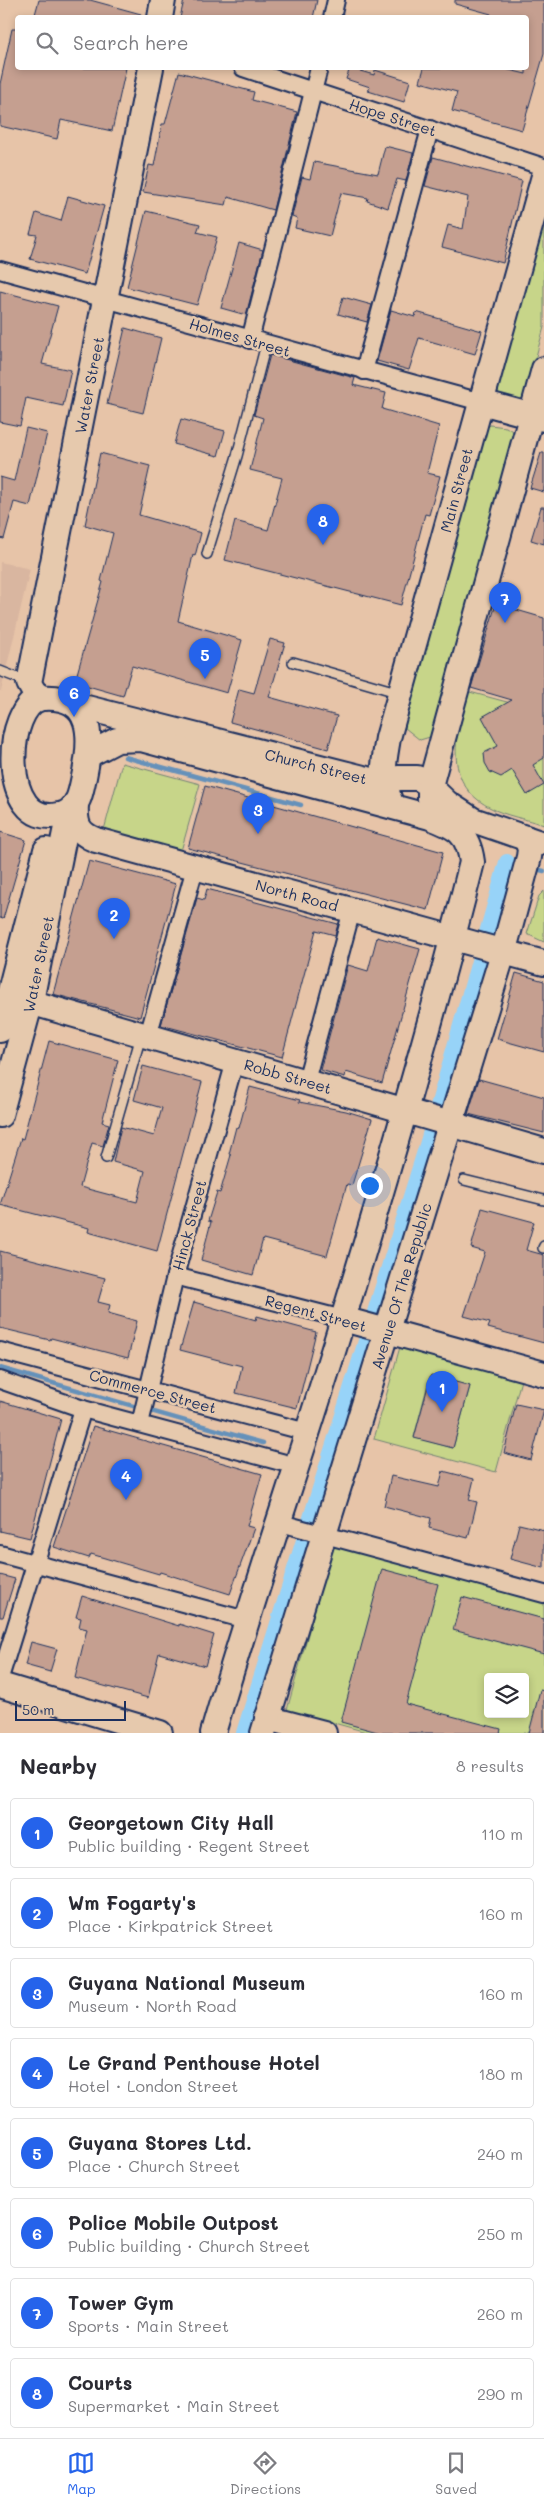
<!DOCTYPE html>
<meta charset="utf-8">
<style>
:root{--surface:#fff;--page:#f7f7f7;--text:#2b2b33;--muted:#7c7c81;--line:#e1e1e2;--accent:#2563eb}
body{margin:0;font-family:Mali,sans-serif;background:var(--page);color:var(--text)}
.controls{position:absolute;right:15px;bottom:15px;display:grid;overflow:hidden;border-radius:5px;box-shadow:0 2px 8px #0003}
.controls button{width:45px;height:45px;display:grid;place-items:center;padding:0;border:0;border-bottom:1px solid var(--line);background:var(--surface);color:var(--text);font:25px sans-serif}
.scale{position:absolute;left:15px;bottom:12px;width:111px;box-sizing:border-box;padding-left:5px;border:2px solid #1b2f5e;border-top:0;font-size:14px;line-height:18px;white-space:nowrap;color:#1b2f5e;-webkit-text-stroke:4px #e6c9ad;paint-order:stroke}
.you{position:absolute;left:369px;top:1185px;width:18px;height:18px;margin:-12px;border:4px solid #fff;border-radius:50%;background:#1a73e8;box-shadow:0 0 0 8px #1a73e833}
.badge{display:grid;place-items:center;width:32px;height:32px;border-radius:50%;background:var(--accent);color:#fff;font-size:16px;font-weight:700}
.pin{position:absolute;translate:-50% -41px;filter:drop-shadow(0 1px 2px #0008)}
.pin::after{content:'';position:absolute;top:26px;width:18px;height:15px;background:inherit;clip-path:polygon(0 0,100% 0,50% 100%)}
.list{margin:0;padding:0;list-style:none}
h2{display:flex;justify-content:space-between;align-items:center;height:65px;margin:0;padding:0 20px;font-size:21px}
h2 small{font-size:16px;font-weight:400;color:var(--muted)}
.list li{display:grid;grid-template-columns:32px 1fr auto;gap:15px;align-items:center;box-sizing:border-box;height:70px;margin:0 10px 10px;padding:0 10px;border:1px solid var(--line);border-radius:5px}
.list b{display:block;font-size:19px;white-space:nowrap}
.list p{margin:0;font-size:16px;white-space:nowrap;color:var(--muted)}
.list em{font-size:16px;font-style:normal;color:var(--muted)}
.icon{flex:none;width:28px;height:28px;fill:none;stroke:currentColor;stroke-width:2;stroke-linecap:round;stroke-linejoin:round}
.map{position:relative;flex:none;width:544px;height:1733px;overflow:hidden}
.search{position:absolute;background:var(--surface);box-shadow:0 2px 8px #0003;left:15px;right:15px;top:15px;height:55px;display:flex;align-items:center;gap:12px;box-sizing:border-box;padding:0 18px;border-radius:5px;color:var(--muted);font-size:19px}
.sheet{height:705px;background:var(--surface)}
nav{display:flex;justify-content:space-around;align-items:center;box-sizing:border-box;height:70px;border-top:1px solid var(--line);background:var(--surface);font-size:14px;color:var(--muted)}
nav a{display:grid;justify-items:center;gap:2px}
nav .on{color:var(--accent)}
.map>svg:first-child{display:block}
.built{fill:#d9b6a0}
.green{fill:#c7d589;stroke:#718274;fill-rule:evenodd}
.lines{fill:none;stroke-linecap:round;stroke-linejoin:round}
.stream{stroke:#6591ba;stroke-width:4.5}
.canal{stroke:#97d3f8;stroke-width:16}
.building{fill:#c59f90;stroke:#1b2f5e}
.lane-casing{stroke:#1b2f5e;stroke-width:12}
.street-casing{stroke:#1b2f5e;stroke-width:20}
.secondary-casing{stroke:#1b2f5e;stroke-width:28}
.lane{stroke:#e6c9ad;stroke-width:9}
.street{stroke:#e6c9ad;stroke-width:16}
.secondary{stroke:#e6c9ad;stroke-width:24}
.labels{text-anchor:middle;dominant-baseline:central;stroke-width:5;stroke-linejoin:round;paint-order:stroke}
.street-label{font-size:15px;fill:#1b2f5e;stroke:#e6c9ad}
</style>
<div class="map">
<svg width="544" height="1733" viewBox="0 0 544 1733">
<rect width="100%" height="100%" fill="#e7c4a8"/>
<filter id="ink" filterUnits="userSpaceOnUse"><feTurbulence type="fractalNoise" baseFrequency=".02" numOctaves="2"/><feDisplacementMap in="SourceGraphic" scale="10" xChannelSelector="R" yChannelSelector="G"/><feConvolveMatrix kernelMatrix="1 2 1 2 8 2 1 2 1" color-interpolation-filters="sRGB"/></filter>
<g filter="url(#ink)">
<!-- built -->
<polygon class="built" points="0,562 30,569 1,691 0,691"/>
<!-- green -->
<g class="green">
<polygon points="544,216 544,327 525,397 517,402 496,397 495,390"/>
<polygon points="490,425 506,427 514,432 512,444 436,729 430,737 420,740 405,728 413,681 483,431"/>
<path d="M466 691 544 712V825C527 819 505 816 489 807 441 781 457 734 466 691Z"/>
<polygon points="122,763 200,784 181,851 104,830"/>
<polygon points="544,891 544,942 527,934 539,896"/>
<path d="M400 1347 521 1380 496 1472 374 1439ZM430 1376 470 1386 453 1448 414 1437Z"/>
<path d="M333 1544 544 1601V1733H370L287 1710ZM488 1677H525V1714H488Z"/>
</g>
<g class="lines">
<!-- stream -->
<g class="stream">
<polyline points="125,757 301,805"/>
<polyline points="507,862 520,865"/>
<polyline points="532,868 544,871"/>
<polyline points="0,1368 263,1443"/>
</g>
<!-- canal -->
<polyline class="canal" points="244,1733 428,1142 507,862"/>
</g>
<!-- building -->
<g class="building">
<polygon points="39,0 90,0 141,14 140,18 34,18"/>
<polygon points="184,0 317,0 313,18 180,18"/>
<polygon points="455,0 544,0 544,54 522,130 452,111 457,92 420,82 424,68 501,68 526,74 526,18 490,18 491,14 455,4"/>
<polygon points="12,29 18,29 18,68 126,68 112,131 61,120 57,139 0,126 0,84"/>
<polygon points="350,68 374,75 375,70 410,81 404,102 368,91 370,87 346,79"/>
<polygon points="179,72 254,92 252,100 297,112 273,210 228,197 226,205 143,192 149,165 154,166 162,124 165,124"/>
<polygon points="385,146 413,153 406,181 397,179 388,208 367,201 368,198 341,193 330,236 295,228 297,218 292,216 302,177 310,179 314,162 378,174"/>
<polygon points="433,157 522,181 503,263 442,247 448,225 463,229 468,197 425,186"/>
<polygon points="68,196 104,206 85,274 30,259 37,235 30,234 36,213 61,221"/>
<polygon points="146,211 200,224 197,232 217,237 197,305 127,287"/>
<polygon points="239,243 263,250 246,315 221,308"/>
<polygon points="0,291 58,306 42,364 71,370 63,406 26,398 20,426 0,422"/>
<polygon points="343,297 372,305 367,322 338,314"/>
<polygon points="391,310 415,317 416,312 482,331 475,354 419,338 409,370 377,361"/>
<polygon points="125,328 161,338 143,413 107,404"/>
<polygon points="270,355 355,378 353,385 386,393 382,409 439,426 427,473 440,476 429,515 425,514 401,605 225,560 235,521 268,530 282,478 250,470 263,418 254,415"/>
<polygon points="181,419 225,431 218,456 174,444"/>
<polygon points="26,428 47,433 30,506 14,502 4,539 0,538 0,477 14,481"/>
<polygon points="100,453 150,466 139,515 201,533 195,556 193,555 178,621 242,640 227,693 132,666 123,696 81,684 77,674 103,582 101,581 113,533 85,525"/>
<polygon points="541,453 544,453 544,492 530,488"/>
<polygon points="541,507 544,507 544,544 531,540"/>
<polygon points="496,604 544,618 544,758 533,765 544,785 527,795 512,770 501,777 490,772 485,763 484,753 498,746 482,717 512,700 471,688"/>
<polygon points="270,639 285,643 269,697 337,716 328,749 230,722 239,689 254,693"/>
<polygon points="205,786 443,852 428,910 188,848"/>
<polygon points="0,832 26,840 3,919 0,918"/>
<polygon points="89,861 176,884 140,1017 53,994"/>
<polygon points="207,889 338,924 335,935 316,930 282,1057 161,1025 197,898 204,900"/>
<polygon points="377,937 420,949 382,1083 346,1072 345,1077 320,1070 348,965 368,971"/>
<polygon points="516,973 544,981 544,1052 497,1039"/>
<polygon points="49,1041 118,1060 102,1122 109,1124 103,1146 92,1143 80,1187 137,1202 145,1171 113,1162 121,1127 154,1136 162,1108 134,1100 143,1066 202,1082 157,1251 88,1232 89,1228 0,1205 21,1138 23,1139"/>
<polygon points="479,1079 544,1097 544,1133 468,1114"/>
<polygon points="250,1087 300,1100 299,1102 346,1111 372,1119 352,1185 347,1184 327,1256 263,1239 253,1275 201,1260 211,1222 208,1221 217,1192 220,1193 231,1155 229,1154 236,1127 239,1128"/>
<polygon points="482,1208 534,1222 526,1250 544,1255 544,1343 488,1328 490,1323 464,1316 485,1252 471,1248"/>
<polygon points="0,1251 105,1278 98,1302 110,1305 108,1313 137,1321 128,1358 51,1338 50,1340 0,1328"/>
<polygon points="194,1302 256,1320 257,1316 316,1332 297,1408 236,1393 242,1366 180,1350"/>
<polygon points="431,1375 470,1386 453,1448 414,1438"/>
<polygon points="0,1401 61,1419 30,1538 0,1531"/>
<polygon points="516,1404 544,1410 531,1460 504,1453"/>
<polygon points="93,1426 262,1474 247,1526 254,1528 230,1594 160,1572 159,1574 91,1554 89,1558 54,1547"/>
<polygon points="443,1471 474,1479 469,1500 477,1502 468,1538 429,1528 431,1518 384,1506 391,1476 439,1487"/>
<polygon points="519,1524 544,1530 544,1568 510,1559"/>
<polygon points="382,1569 438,1584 406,1704 501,1729 500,1733 381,1733 341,1722"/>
<polygon points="0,1575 15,1579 3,1617 0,1617"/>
<polygon points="82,1596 179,1626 179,1624 214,1635 205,1666 159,1653 148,1698 75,1678 87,1629 79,1627 81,1618 76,1617"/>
<polygon points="462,1597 544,1619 544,1654 453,1630"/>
<polygon points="31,1642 57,1649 50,1672 25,1665"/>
<polygon points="540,1690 544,1691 544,1733 529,1733"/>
</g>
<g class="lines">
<!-- lane casing -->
<g class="lane-casing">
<g id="lane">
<polyline points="207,554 237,456 266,344"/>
<polyline points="293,662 400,693"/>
<polyline points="0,671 28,682"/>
<polyline points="106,1158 141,1036"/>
<polyline points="464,1180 544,1200"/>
<polyline points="543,1248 544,1246"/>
</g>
</g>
<!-- street casing -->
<g class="street-casing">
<g id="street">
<polyline points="332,18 336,0"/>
<polyline points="243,68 544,167"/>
<polyline points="0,270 481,402"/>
<polyline points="250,340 319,68"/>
<polyline points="364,371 430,129"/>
<polyline points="148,1036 195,868"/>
<polyline points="306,1081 352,910"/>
<polyline points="175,1276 343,1319"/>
<polyline points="0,1351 307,1432"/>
<polyline points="0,1380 83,1409 296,1466"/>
<polyline points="140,1424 175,1276 235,1061"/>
<polyline points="277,1522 544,1594"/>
<polyline points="0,1554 246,1620"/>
<polyline points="0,1678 83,1409"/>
</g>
</g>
<!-- secondary casing -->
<g class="secondary-casing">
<g id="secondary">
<polyline points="160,18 163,0"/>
<polyline points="481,402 544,419"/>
<polyline points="42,698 34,692 29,683 151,68"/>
<path d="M42 698C95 694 92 739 84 777 81 789 80 803 69 811 67 813 61 815 58 815 0 829 3 705 42 698Z"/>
<polyline points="75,705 383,783 398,778 417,778 424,781 447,803 473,820 540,843"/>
<path d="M90 754 117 740 141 739 430 817C456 827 468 832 472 862 434 1015 389 1168 343 1319 301 1458 253 1594 213 1733"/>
<polyline points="430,799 430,786 544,369"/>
<path d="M76 803C75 823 77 833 96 840L544 963"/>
<path d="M392 806C380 776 383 769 388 738L544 176"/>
<polyline points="9,996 544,1151"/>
<polyline points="0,1030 46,850"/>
<polyline points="0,1115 31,1001 69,812"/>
<polyline points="343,1319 544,1374"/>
<polyline points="0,1685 160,1733"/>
<polyline points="267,1718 324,1733"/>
<polyline points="263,1733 503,953 529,857 530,849 526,838"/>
</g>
</g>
<!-- lane -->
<use href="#lane" class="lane"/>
<!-- street -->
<use href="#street" class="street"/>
<!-- secondary -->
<use href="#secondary" class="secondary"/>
</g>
</g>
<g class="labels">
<!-- street labels -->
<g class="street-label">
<text transform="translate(393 117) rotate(18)">Hope Street</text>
<text transform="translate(240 337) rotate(16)">Holmes Street</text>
<text transform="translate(89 385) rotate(-79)">Water Street</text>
<text transform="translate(456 490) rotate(-75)">Main Street</text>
<text transform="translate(316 766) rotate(14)">Church Street</text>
<text transform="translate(297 895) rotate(15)">North Road</text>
<text transform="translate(38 964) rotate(-78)">Water Street</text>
<text transform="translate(288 1076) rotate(16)">Robb Street</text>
<text transform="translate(189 1225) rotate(-75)">Hinck Street</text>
<text transform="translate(401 1286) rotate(-73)">Avenue Of The Republic</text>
<text transform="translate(316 1313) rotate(15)">Regent Street</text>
<text transform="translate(153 1391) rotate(15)">Commerce Street</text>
</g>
</g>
</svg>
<div class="controls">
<button><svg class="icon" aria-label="layers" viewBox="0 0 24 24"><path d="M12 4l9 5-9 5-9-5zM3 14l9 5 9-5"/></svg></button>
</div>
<div class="scale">50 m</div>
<div class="you"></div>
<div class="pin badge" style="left:442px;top:1412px">1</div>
<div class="pin badge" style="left:114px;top:939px">2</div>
<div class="pin badge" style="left:258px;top:834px">3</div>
<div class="pin badge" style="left:126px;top:1500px">4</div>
<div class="pin badge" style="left:205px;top:679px">5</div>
<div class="pin badge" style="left:74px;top:717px">6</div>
<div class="pin badge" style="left:505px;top:623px">7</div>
<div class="pin badge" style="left:323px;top:545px">8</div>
<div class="search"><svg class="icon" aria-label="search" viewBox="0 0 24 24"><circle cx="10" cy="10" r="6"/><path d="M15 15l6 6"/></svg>Search here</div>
</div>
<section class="sheet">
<h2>Nearby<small>8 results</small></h2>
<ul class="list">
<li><span class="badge">1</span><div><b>Georgetown City Hall</b><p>Public building · Regent Street</p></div><em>110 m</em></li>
<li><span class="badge">2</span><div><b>Wm Fogarty's</b><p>Place · Kirkpatrick Street</p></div><em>160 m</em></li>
<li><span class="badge">3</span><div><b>Guyana National Museum</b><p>Museum · North Road</p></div><em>160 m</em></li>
<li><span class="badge">4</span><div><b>Le Grand Penthouse Hotel</b><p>Hotel · London Street</p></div><em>180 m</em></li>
<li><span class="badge">5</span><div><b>Guyana Stores Ltd.</b><p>Place · Church Street</p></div><em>240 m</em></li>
<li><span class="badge">6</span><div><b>Police Mobile Outpost</b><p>Public building · Church Street</p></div><em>250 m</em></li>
<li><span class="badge">7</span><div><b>Tower Gym</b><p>Sports · Main Street</p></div><em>260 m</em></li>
<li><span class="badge">8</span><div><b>Courts</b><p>Supermarket · Main Street</p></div><em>290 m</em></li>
</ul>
</section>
<nav>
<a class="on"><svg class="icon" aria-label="map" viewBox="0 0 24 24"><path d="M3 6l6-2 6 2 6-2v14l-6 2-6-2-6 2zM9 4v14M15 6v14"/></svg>Map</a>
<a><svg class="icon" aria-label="directions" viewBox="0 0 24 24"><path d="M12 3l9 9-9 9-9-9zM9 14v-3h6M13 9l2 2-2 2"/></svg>Directions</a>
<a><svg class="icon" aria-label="saved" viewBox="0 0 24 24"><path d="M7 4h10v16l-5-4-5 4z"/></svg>Saved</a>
</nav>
